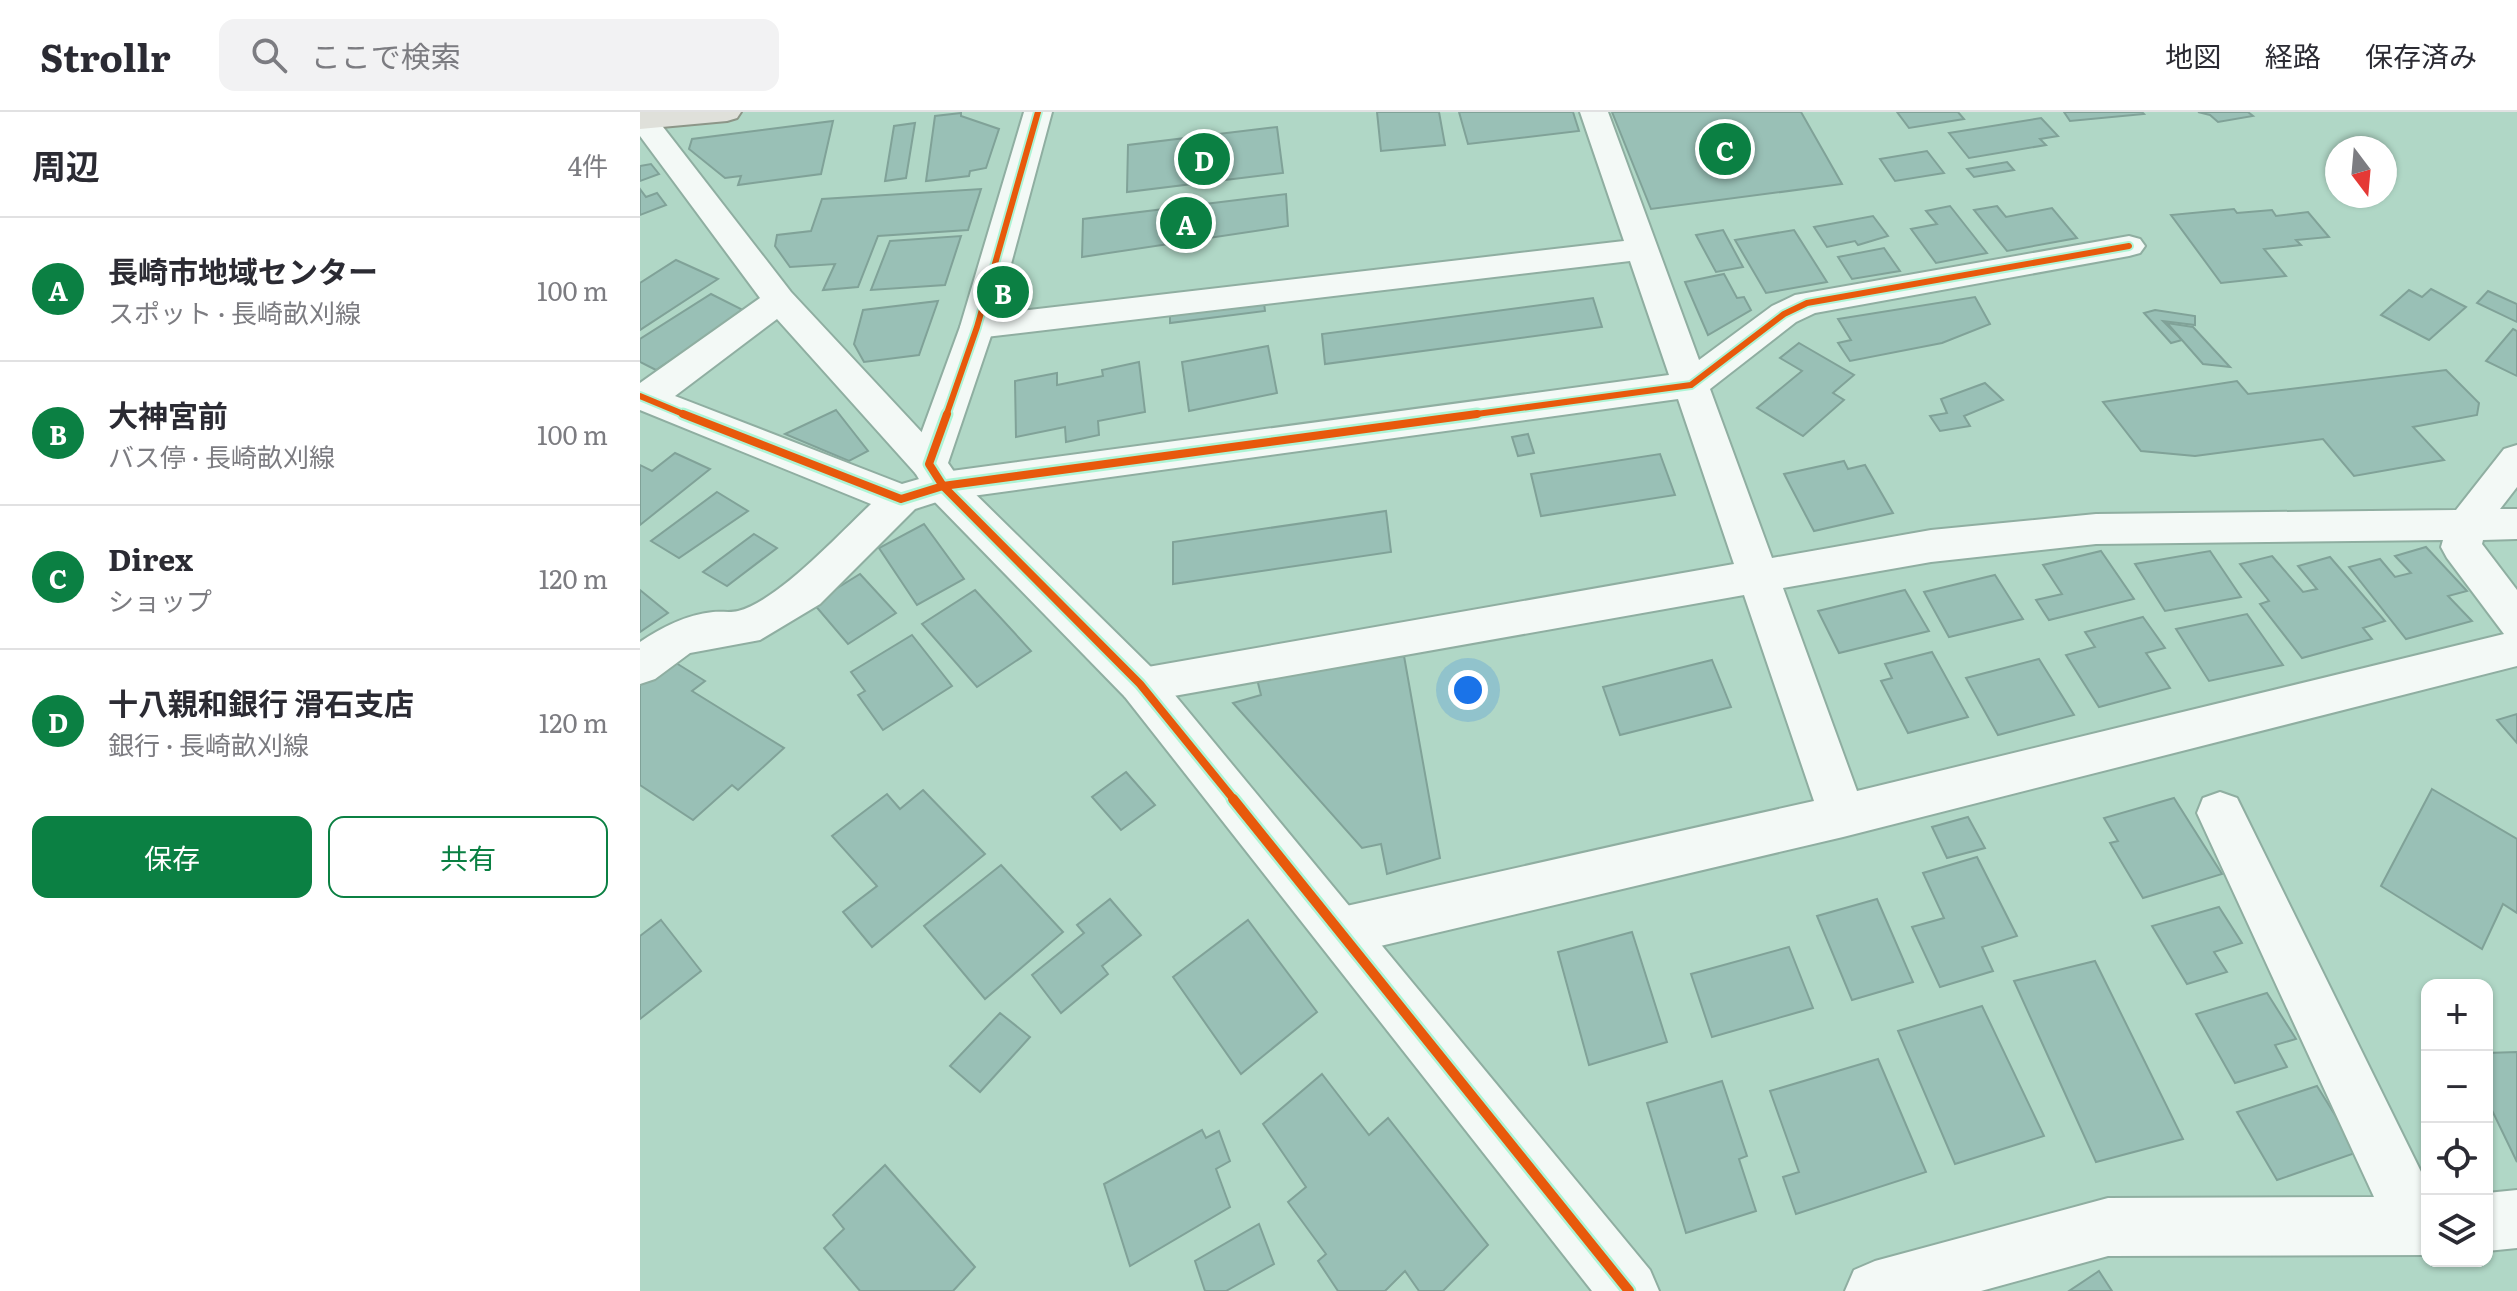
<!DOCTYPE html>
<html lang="ja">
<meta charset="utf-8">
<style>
:root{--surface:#fff;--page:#f2f2f3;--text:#2b2b33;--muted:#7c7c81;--line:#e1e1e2;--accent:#0b8043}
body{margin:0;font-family:Literata,"Noto Sans JP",serif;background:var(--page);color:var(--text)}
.controls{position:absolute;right:24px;bottom:24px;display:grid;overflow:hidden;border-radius:16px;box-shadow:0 2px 6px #0004}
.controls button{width:72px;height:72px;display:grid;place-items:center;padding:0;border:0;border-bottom:2px solid var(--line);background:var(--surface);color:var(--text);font:40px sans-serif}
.compass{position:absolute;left:1685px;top:24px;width:72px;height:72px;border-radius:50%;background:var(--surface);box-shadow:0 2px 6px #0004;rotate:164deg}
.you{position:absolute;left:828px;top:578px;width:28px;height:28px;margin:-20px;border:6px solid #fff;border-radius:50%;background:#1a73e8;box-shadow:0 0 0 12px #1a73e833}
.badge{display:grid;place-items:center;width:52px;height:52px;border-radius:50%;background:var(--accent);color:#fff;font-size:26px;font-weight:700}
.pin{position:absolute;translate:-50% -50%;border:4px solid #fff;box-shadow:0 2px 8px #0006}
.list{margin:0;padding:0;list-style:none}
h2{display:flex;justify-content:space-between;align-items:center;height:104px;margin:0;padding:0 32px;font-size:34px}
h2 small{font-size:26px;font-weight:400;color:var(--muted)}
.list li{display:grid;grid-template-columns:52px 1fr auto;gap:24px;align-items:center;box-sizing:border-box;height:144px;padding:0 32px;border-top:2px solid var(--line)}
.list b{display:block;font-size:30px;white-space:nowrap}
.list p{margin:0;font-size:26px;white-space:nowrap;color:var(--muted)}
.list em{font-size:26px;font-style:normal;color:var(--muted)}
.actions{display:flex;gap:16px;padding:24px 32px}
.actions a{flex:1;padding:18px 0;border:2px solid var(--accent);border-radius:16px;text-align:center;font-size:28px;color:var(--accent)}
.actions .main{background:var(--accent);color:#fff}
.icon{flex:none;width:44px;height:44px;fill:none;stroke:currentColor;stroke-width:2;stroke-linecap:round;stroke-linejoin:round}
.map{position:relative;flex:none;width:1877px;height:1179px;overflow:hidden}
header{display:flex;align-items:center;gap:48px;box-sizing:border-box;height:112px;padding:0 40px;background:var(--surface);border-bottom:2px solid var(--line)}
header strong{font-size:38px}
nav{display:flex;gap:44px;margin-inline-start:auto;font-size:28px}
.search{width:560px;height:72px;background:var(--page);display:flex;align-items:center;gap:20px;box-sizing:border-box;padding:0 28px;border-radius:16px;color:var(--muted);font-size:30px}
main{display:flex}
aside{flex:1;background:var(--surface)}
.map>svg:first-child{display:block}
.building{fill:#99c0b6;stroke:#80a298;stroke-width:2}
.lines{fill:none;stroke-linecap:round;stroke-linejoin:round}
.street-casing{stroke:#8faea1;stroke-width:4}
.secondary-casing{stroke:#8faea1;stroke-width:4}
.primary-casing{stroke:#8c9688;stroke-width:4}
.street{fill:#f3f9f6;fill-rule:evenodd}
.secondary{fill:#f3f9f6;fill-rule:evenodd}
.primary{fill:#dfe0da;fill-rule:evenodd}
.cycleway-far2-casing{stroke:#adf4d5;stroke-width:10}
.cycleway-far1-casing{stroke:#adf4d5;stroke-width:13}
.cycleway-casing{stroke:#adf4d5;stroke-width:15}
.cycleway-far2{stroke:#e8590c;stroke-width:6}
.cycleway-far1{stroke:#e8590c;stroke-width:8}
.cycleway{stroke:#e8590c;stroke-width:10}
</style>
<header>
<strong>Strollr</strong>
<div class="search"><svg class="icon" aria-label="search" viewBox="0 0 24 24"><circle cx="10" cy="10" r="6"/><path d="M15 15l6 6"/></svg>ここで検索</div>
<nav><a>地図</a><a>経路</a><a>保存済み</a></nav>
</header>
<main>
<aside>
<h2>周辺<small>4件</small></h2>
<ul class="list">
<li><span class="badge">A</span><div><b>長崎市地域センター</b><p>スポット · 長崎畝刈線</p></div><em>100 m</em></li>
<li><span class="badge">B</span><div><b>大神宮前</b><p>バス停 · 長崎畝刈線</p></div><em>100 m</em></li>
<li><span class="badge">C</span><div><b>Direx</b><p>ショップ</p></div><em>120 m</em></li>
<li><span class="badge">D</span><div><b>十八親和銀行 滑石支店</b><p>銀行 · 長崎畝刈線</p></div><em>120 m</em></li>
</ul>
<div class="actions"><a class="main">保存</a><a>共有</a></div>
</aside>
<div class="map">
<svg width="1877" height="1179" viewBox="0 0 1877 1179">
<rect width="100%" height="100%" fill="#b0d7c6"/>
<!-- building -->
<g class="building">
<polygon points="737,0 799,0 805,33 741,39"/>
<polygon points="819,0 933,0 939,19 828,32"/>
<polygon points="972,0 1161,0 1202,72 1011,97"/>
<polygon points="1257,0 1318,0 1324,7 1269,16"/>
<polygon points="1424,0 1502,0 1504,2 1430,9"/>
<polygon points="1558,0 1608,0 1613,4 1578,10 1570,3"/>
<polygon points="321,1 321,4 359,17 346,56 330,59 329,64 286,69 295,4"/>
<polygon points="1401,6 1418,24 1400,27 1406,33 1329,46 1309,21"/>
<polygon points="193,9 181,62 98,73 101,64 85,66 49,37 52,27"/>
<polygon points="275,11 266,66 245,69 254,14"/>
<polygon points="637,15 643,61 487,80 488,33"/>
<polygon points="1287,39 1304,61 1255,69 1240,47"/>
<polygon points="1367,50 1374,58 1334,65 1327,57"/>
<polygon points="11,52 19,62 0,69 0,54"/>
<polygon points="0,77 6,85 17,81 26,93 0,103"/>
<polygon points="341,77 328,118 238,124 218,175 183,178 195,152 150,155 135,134 137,123 171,119 182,87"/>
<polygon points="646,82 648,114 442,145 443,107"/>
<polygon points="1310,94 1347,141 1296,151 1271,117 1297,112 1286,99"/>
<polygon points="1357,94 1366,105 1412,96 1437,126 1367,139 1334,98"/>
<polygon points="1594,97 1597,101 1632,98 1636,104 1668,100 1689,125 1656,128 1661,133 1624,137 1646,164 1581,171 1531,103"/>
<polygon points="1233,104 1248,124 1218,133 1215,129 1187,135 1174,115"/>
<polygon points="1083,118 1103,155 1076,160 1056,123"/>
<polygon points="1154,118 1187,170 1126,181 1095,128"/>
<polygon points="321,124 305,173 231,178 250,129"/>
<polygon points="1244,136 1260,159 1212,167 1198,145"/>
<polygon points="36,148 78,167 0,218 0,171"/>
<polygon points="1084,162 1097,186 1104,185 1111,198 1068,223 1045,170"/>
<polygon points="1791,177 1826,195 1789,228 1741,203 1769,178 1782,185"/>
<polygon points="1848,179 1877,192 1877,210 1837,191"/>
<polygon points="71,182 105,199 16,258 0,250 0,227"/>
<polygon points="1335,185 1350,212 1302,231 1210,249 1198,231 1211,228 1198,207"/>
<polygon points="953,186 962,215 685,252 682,222"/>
<polygon points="298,189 279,243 224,250 214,232 223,198"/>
<polygon points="624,191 625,199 530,211 530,203"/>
<polygon points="1515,198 1555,204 1555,213 1523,209 1542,228 1531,231 1504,201"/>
<polygon points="1527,211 1553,215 1590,255 1563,252"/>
<polygon points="1873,217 1877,219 1877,264 1846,249"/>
<polygon points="1159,231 1214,263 1193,281 1204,288 1163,324 1117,296 1162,259 1140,246"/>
<polygon points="628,234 637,281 549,299 542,250"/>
<polygon points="499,250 505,300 458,309 459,323 426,330 425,315 376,325 375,269 417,261 417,273 463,264 462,258"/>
<polygon points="1806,258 1839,291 1837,303 1773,315 1804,348 1714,364 1683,327 1555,344 1501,339 1463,290 1597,269 1608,282"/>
<polygon points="1345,271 1363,288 1324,304 1330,314 1300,319 1290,304 1307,301 1301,287"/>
<polygon points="196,298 228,339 209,349 145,322"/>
<polygon points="888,322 894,341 878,344 872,325"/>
<polygon points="35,341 70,357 0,413 0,353 12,359"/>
<polygon points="1020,342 1035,383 901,404 891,362"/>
<polygon points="1204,349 1208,357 1225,353 1253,401 1174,419 1144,362"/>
<polygon points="77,380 108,399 39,446 11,429"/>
<polygon points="746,399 751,440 533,472 533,430"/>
<polygon points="284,412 324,467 277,493 239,436"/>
<polygon points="114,422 137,436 87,474 63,460"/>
<polygon points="1786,435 1827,479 1808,484 1832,509 1766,527 1709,455 1740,447 1755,465 1771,461 1755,444"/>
<polygon points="1461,439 1494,487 1409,508 1396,488 1422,482 1403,453"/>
<polygon points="1570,439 1601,485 1525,499 1495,452"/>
<polygon points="1632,444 1663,480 1677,477 1658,454 1690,445 1745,509 1723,516 1732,527 1662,546 1620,492 1629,489 1600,452"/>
<polygon points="220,462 256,501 208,532 173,491"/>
<polygon points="1355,463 1383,507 1309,525 1284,480"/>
<polygon points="0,478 28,501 0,520"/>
<polygon points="335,478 391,539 337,575 282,512"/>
<polygon points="1265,478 1289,519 1199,541 1178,499"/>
<polygon points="1607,502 1643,553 1569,569 1536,517"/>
<polygon points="1503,505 1525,536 1506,541 1530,576 1459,595 1426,543 1455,535 1445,520"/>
<polygon points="272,523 312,574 243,618 218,583 225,579 211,560"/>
<polygon points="1292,540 1328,605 1268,621 1241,569 1252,566 1245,552"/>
<polygon points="764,544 800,746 747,762 741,732 722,736 593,591 621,583 617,567"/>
<polygon points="28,546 65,569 52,579 144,636 98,678 92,673 53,708 0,673 0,569"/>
<polygon points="1399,547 1434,603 1358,623 1326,566"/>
<polygon points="1072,548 1091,595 980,623 963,575"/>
<polygon points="1877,602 1877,631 1857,608"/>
<polygon points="486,660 515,693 481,718 452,685"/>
<polygon points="1792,677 1877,727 1877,801 1863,792 1842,837 1741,774"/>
<polygon points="283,678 345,742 232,835 203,800 237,774 192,724 247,682 260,697"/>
<polygon points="1534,686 1582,762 1503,786 1470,731 1478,729 1464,706"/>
<polygon points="1328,705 1345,736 1307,746 1292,715"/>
<polygon points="1337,745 1377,824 1342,835 1353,859 1300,875 1272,815 1304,806 1283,761"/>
<polygon points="361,753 423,820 345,887 284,814"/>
<polygon points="470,787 501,823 462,854 468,862 421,901 392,863 444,821 437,813"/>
<polygon points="1237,787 1273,870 1212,888 1177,804"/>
<polygon points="1579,795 1602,831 1574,840 1587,860 1547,872 1512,814"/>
<polygon points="21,808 61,859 0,907 0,824"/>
<polygon points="608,808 677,900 601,962 533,865"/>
<polygon points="992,820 1027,930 949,953 918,840"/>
<polygon points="1149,835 1173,896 1072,925 1051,862"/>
<polygon points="1455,849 1543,1027 1456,1050 1374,869"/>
<polygon points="1627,881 1656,927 1635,933 1647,955 1595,971 1556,902"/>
<polygon points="1342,894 1404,1024 1315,1052 1258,919"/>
<polygon points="360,901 390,925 340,980 310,954"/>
<polygon points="1877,940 1877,1050 1847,988 1847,941"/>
<polygon points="1238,947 1286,1060 1156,1102 1143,1065 1159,1060 1130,979"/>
<polygon points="682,962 729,1023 748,1006 848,1133 803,1179 779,1179 765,1159 745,1179 698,1179 678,1149 686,1142 648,1090 666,1075 623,1012"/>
<polygon points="1082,969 1107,1044 1099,1047 1116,1099 1046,1121 1007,991"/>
<polygon points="1677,974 1718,1040 1637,1068 1597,1000"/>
<polygon points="562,1018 566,1026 579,1019 590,1049 576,1057 590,1095 490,1154 464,1072"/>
<polygon points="245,1053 335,1155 313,1179 220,1179 184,1136 204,1117 193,1103"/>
<polygon points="619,1112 634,1152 586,1179 565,1179 555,1149"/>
<polygon points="1459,1159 1472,1179 1429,1179"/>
</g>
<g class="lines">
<!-- street casing -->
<g class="street-casing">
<g id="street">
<path d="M0 0 13 2 151 180 302 342 308 352 304 360 1029 263 990 149 337 226 325 223 320 215 325 207 337 204 984 129 940 0H968L1059 248 1132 194 1155 183 1489 124 1500 127 1505 134 1500 141 1489 144 1175 201 1156 210 1070 277 1132 446 1291 418 1456 402 1816 398 1864 337 1877 333V375L1860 397H1877V427L1843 428 1842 432 1877 478V554L1203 725 702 843 684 836 677 819 684 802 702 795 1174 689 1104 483 500 590 485 585 478 572 485 559 1094 452 1038 287 303 388 275 397 180 492 120 528 50 541 15 567 0 572V530C22 515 46 503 73 500 81 499 90 501 98 499 138 489 200 421 231 392L0 298V271L120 186 0 24ZM137 207 276 362 286 365 262 372 35 284ZM1803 428 1801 435 1807 446 1864 522 1217 679 1143 476 1291 450 1456 432Z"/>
<polygon points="1580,680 1597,686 1787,1072 1787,1143 1468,1144 1341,1179 1205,1179 1214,1158 1235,1149 1468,1086 1734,1085 1557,701 1563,686"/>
<polygon points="1877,1078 1877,1136 1847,1139 1847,1081"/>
</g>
</g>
<!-- secondary casing -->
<g class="secondary-casing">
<polygon id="secondary" points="384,0 412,0 354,215 308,351 317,364 515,559 1010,1158 1019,1179 952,1179 485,585 289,384 270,352 320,215"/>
</g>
<!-- primary casing -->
<g class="primary-casing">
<polygon id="primary" points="0,0 101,0 97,6 87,9 0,17"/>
</g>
<!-- street -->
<use href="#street" class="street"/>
<!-- secondary -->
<use href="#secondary" class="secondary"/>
<!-- primary -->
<use href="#primary" class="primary"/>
<!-- cycleway-far2 casing -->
<g class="cycleway-far2-casing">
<g id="cycleway-far2">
<polyline points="0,284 48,304"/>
<polyline points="306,304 337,215 398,0"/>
<polyline points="822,304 1051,273 1144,202 1167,191 1489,134"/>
</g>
</g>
<!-- cycleway-far1 casing -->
<g class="cycleway-far1-casing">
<g id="cycleway-far1">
<polyline points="43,302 261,387 303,374 837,302"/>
<polyline points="307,302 289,352 303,374 500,572 595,689"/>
</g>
</g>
<!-- cycleway casing -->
<g class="cycleway-casing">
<polyline id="cycleway" points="593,687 989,1179"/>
</g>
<!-- cycleway-far2 -->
<use href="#cycleway-far2" class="cycleway-far2"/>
<!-- cycleway-far1 -->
<use href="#cycleway-far1" class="cycleway-far1"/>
<!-- cycleway -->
<use href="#cycleway" class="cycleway"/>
</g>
</svg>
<div class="controls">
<button>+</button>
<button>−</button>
<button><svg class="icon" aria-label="locate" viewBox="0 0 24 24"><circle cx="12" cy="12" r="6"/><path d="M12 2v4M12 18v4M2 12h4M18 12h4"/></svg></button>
<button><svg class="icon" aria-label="layers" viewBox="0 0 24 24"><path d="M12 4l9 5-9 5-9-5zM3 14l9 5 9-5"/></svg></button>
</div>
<svg class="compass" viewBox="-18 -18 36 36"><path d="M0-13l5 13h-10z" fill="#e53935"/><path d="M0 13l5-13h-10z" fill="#7c7c81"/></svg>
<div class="you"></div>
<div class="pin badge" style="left:546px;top:111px">A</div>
<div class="pin badge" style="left:363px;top:180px">B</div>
<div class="pin badge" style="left:1085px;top:37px">C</div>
<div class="pin badge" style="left:564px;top:47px">D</div>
</div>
</main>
